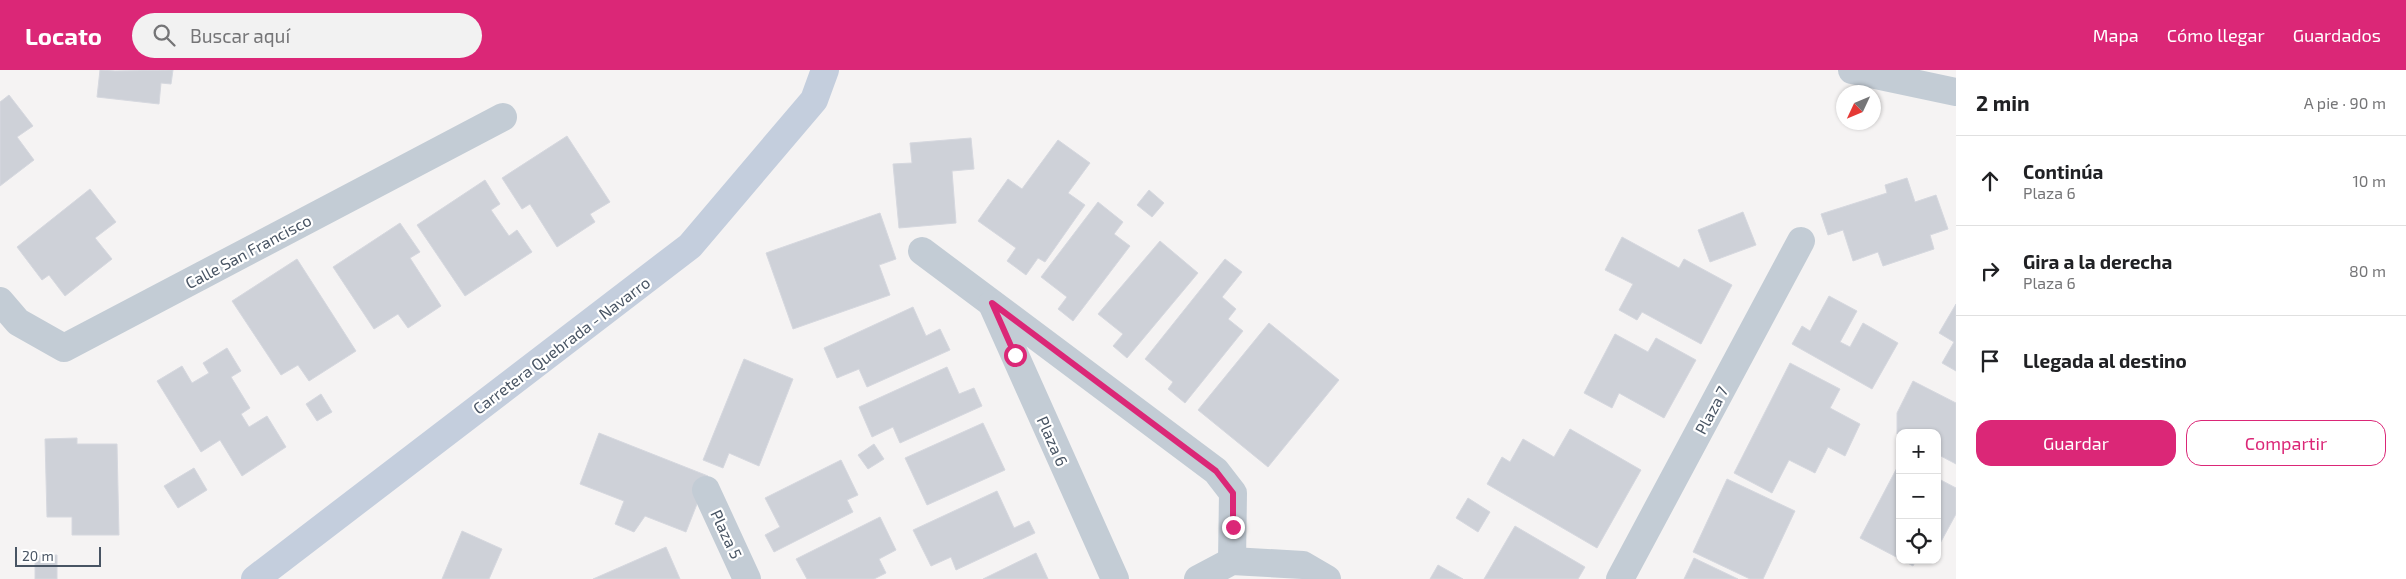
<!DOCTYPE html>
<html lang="es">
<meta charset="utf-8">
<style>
:root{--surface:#fff;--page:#f2f2f2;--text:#202124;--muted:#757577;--line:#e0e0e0;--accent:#db2777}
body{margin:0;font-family:"Exo 2",sans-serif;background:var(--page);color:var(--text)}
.controls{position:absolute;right:15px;bottom:15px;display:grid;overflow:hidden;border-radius:10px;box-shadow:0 1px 4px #0004}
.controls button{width:45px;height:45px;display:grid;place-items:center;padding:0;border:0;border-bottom:1px solid var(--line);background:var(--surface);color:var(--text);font:25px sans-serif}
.compass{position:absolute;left:1836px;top:15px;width:45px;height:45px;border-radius:50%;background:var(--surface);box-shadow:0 1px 4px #0004;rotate:226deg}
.scale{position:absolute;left:15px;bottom:12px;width:86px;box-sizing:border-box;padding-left:5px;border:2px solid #485463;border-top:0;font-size:14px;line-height:18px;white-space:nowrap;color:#485463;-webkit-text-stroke:4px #fff;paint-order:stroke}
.stop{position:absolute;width:15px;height:15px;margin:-11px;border:4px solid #db2777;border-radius:50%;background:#fff}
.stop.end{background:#db2777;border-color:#fff;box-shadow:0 1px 5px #0008}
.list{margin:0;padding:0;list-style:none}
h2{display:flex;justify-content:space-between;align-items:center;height:65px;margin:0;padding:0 20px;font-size:21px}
h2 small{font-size:16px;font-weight:400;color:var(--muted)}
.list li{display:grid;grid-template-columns:32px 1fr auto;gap:15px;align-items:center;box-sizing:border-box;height:90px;padding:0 20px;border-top:1px solid var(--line)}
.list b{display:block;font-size:19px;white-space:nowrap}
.list p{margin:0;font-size:16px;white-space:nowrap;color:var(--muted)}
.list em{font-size:16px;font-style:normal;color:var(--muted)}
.actions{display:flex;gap:10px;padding:15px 20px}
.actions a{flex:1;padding:11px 0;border:1px solid var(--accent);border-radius:15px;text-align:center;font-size:18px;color:var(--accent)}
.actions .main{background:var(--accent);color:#fff}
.icon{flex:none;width:28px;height:28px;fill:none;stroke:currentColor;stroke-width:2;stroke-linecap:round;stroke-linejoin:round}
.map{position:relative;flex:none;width:1956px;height:509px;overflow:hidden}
header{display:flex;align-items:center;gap:30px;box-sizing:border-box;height:70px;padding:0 25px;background:var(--accent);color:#fff}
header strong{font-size:24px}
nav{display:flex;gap:28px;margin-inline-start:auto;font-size:18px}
.search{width:350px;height:45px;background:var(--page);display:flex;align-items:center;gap:12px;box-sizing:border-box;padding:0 18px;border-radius:28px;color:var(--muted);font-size:19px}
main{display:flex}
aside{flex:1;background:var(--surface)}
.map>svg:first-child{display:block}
.building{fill:#ced1d8;stroke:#d6d8df}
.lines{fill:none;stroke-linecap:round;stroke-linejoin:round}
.street{stroke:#c3ccd5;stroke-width:28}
.secondary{stroke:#c4cedd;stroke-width:28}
.route{stroke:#db2777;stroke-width:6}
.labels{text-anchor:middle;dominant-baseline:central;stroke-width:4.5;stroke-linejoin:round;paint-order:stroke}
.street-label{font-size:16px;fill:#485463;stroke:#fff}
</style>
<header>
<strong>Locato</strong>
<div class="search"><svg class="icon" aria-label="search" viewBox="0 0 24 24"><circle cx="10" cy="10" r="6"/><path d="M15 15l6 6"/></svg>Buscar aquí</div>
<nav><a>Mapa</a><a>Cómo llegar</a><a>Guardados</a></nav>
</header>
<main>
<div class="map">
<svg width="1956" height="509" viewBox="0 0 1956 509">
<rect width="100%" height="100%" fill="#f5f3f3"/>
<!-- building -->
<g class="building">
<polygon points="100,0 115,1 173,0 171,14 161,13 159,34 97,27"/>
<polygon points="9,25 33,56 17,67 34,90 0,116 0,32"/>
<polygon points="567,66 610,132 590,144 595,152 557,177 530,134 522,139 502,108"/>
<polygon points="971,68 974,99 952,101 956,153 899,158 893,94 912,93 910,73"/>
<polygon points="1058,70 1090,93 1068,123 1085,135 1045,192 1038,188 1026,205 1007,191 1016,178 978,151 1008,109 1022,119"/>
<polygon points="1907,108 1915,132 1936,125 1948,159 1930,165 1934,179 1883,196 1878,182 1853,191 1843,160 1828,165 1821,144 1887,123 1885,115"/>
<polygon points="485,110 500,134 491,140 509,166 517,160 532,182 465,226 417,155"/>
<polygon points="90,119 116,152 95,168 112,189 65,226 49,205 42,210 17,177"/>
<polygon points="1149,120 1164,133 1152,147 1137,135"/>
<polygon points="1098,132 1123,152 1114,164 1130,176 1073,251 1058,239 1067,227 1041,207"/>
<polygon points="1743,142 1756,175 1710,192 1698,160"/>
<polygon points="880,143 896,189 879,195 890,225 793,259 766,183"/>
<polygon points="400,153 420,182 410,188 441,236 408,258 398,244 374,259 333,197"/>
<polygon points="1622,167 1679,198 1684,189 1732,215 1701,274 1642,242 1637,250 1619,240 1633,214 1605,200"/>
<polygon points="1160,171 1198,203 1127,288 1113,276 1123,264 1098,244"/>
<polygon points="297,189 356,281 309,311 298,295 281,305 232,231"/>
<polygon points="1225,189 1242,202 1222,227 1236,239 1228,249 1243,261 1185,333 1168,319 1173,312 1145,289"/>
<polygon points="1829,226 1857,241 1840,272 1850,277 1863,253 1898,273 1872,319 1792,274 1802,256 1810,261"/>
<polygon points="1956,234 1956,301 1942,293 1954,272 1939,263"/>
<polygon points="913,237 926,266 940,259 950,280 867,317 859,299 837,308 824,278"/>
<polygon points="1269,253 1339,310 1268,397 1198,340"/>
<polygon points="1615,264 1648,282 1656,268 1696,290 1664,348 1619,323 1612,338 1584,323"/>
<polygon points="227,278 241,301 231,307 250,338 241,344 249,357 267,346 286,377 242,406 220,370 201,382 157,311 182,296 192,313 209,303 203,293"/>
<polygon points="744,289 793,309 759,396 729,383 723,398 703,390"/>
<polygon points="1790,293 1840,319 1830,338 1860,354 1845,386 1828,377 1815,403 1789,390 1772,423 1734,403"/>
<polygon points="947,297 959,324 974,318 982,336 900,373 893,357 872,367 859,337"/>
<polygon points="1913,311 1956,333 1956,394 1937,384 1937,363 1897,364 1897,343"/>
<polygon points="321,324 332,342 317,351 306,334"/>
<polygon points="983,353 1005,400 927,435 905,388"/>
<polygon points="1570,359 1641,400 1597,478 1487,414 1502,387 1510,392 1523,369 1554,387"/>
<polygon points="599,363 708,406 686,462 645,446 634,462 615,454 624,431 580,414"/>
<polygon points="77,368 77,374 117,374 119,465 72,465 72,447 47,447 45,369"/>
<polygon points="874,374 884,389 868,399 858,385"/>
<polygon points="841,390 858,425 847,430 853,442 774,482 765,465 780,457 765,428"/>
<polygon points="1900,392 1900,489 1860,468"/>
<polygon points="194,398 207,420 178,438 164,416"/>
<polygon points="1937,408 1956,418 1956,444 1937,479"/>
<polygon points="1727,409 1795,441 1763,509 1750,509 1693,482"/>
<polygon points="997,421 1014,458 1029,451 1035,463 956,500 951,487 931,496 913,460"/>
<polygon points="1468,428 1490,442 1478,462 1456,448"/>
<polygon points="880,447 896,480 879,489 886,503 874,509 807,509 796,489"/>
<polygon points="1515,456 1585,497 1578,509 1484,509"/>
<polygon points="462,461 502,479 489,509 442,509"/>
<polygon points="666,477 680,509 593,509"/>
<polygon points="1036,483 1048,509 983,509"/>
<polygon points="57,485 57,509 35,509 35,486"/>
<polygon points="1694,488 1738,509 1684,509"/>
<polygon points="1902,490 1916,490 1913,496"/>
<polygon points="1438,495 1463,509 1430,509"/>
</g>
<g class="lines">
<!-- street -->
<g class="street">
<polyline points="1852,0 1956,22"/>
<polyline points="922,181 1216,401 1233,423 1232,491"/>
<polyline points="0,231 18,252 64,278 503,47"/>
<polyline points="992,234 1115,509"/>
<polyline points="706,420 747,509"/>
<polyline points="1198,509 1232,491 1303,495 1327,509"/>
<polyline points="1620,509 1801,171"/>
</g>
<!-- secondary -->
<polyline class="secondary" points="255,509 690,176 814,30 825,0"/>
</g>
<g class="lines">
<!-- route -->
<polyline class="route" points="1015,285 992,233 1216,401 1233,423 1233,457"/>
</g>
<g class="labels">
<!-- street labels -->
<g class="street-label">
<text transform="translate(248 181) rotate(-28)">Calle San Francisco</text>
<text transform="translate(561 275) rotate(-37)">Carretera Quebrada - Navarro</text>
<text transform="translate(1711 340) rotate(-62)">Plaza 7</text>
<text transform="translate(1053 371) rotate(66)">Plaza 6</text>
<text transform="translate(727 464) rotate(65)">Plaza 5</text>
</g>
</g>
</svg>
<div class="controls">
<button>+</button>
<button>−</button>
<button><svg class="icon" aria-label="locate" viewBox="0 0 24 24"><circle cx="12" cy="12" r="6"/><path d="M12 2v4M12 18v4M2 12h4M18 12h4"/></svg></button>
</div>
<svg class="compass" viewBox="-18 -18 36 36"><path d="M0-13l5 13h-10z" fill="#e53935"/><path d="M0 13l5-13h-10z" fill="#757577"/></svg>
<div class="scale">20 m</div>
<div class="stop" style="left:1015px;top:285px"></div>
<div class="stop end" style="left:1233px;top:457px"></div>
</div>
<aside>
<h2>2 min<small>A pie · 90 m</small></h2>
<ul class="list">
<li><svg class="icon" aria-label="ahead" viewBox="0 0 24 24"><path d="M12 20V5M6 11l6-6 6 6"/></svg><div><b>Continúa</b><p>Plaza 6</p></div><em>10 m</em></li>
<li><svg class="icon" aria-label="right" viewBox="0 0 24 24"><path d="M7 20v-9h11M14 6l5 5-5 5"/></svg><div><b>Gira a la derecha</b><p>Plaza 6</p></div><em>80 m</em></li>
<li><svg class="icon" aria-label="arrive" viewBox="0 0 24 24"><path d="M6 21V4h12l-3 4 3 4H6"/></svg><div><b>Llegada al destino</b></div></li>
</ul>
<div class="actions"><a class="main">Guardar</a><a>Compartir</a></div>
</aside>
</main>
